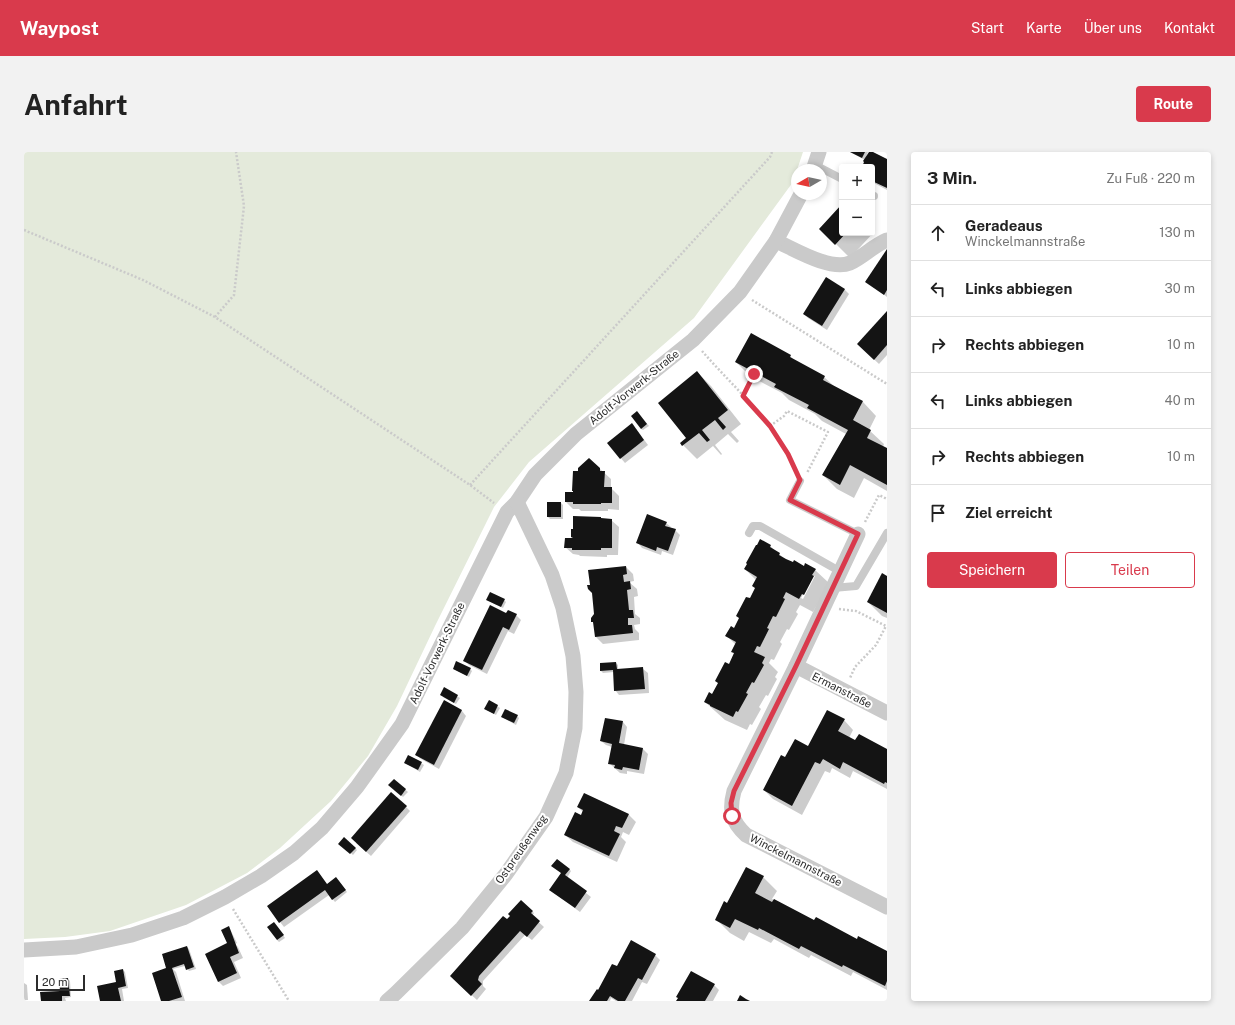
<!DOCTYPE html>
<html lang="de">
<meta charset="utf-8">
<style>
:root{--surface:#fff;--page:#f2f2f2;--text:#222;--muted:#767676;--line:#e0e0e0;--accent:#d93a4c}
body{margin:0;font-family:"Public Sans",sans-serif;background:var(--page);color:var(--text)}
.controls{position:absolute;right:12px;top:12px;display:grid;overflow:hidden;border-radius:4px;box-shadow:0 2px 6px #0003}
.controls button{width:36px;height:36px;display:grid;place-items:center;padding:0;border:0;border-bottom:1px solid var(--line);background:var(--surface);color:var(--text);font:20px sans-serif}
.compass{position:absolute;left:767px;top:12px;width:36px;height:36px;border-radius:50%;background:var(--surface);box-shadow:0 2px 6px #0003;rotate:261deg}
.scale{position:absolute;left:12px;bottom:10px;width:49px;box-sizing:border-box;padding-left:4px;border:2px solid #2d2d2d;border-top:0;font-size:11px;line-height:14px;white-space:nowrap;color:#2d2d2d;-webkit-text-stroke:3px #fff;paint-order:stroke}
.stop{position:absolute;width:12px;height:12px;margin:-9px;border:3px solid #d93a4c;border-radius:50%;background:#fff}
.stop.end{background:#d93a4c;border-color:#fff;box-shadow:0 1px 4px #0008}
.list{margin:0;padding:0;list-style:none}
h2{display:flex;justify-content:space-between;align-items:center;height:52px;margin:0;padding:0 16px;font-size:17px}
h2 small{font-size:13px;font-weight:400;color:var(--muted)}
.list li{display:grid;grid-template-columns:26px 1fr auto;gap:12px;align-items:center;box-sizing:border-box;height:56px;padding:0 16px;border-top:1px solid var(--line)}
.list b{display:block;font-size:15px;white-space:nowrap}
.list p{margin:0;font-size:13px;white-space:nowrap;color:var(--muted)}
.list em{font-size:13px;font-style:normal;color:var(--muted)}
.actions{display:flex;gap:8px;padding:12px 16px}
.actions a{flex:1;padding:9px 0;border:1px solid var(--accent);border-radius:4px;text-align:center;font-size:14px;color:var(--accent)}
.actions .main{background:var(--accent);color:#fff}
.icon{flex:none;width:22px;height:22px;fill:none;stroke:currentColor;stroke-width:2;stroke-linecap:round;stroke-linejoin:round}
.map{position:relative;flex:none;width:863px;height:849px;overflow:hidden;border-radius:4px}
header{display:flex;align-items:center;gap:24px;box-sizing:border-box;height:56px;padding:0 20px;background:var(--accent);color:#fff}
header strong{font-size:19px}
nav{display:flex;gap:22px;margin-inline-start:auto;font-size:14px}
.intro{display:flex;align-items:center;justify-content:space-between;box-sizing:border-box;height:96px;padding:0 24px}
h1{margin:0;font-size:28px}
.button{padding:10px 18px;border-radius:4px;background:var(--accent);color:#fff;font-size:14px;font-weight:700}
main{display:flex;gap:24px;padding:0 24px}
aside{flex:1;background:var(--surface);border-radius:4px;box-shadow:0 2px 6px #0003}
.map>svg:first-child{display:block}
.green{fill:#e4eadb}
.shadow{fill:#0003;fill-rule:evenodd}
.building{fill:#141414}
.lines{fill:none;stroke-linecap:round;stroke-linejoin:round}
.path{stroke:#cacaca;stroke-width:2.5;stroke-dasharray:2 2;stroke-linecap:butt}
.lane{stroke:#cacaca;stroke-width:8}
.street{stroke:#cacaca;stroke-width:15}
.route{stroke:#d93a4c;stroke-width:5}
.labels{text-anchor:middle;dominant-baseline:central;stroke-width:4;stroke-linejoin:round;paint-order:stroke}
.street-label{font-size:11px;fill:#2d2d2d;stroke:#fff}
</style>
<header>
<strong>Waypost</strong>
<nav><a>Start</a><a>Karte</a><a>Über uns</a><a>Kontakt</a></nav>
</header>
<div class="intro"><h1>Anfahrt</h1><a class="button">Route</a></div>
<main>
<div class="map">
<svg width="863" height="849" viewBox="0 0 863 849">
<rect width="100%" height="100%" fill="#fff"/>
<!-- green -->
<polygon class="green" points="0,0 779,0 769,30 670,166 505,310 470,355 411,474 373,554 344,604 307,649 256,696 223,721 162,753 86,779 41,785 0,787"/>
<!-- shadow -->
<g class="shadow">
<polygon points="826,0 844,0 842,5 843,5 847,0 863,8 863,38 848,30 848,15 839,15 841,8"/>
<polygon points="818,54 818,81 848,81 848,76 851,79 826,106 810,90"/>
<polygon points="863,99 863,145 842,129"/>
<polygon points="803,126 821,138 825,142 803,178 784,166 780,162"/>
<polygon points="863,161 863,203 855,212 839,197"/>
<polygon points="766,204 772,210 800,225 810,234 839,250 852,264 845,278 860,292 859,295 863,297 863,339 840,326 830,346 813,337 799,323 822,282 798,269 791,262 765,248 758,241 726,224 712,210"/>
<polygon points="673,220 687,234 717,272 707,280 715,289 713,291 704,282 691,293 698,302 697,303 689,294 673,307 657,291 663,286"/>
<polygon points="615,262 625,274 619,278 617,277"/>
<polygon points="612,277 624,293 601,311 584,291"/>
<polygon points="565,307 587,327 587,336 595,344 595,358 584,357 584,359 557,359 555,357 549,357 542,350 542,341 551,341 555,320"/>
<polygon points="537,351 539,353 539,367 526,367 524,365"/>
<polygon points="578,367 587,368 595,375 594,403 583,403 583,405 556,404 555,403 549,402 541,395 551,387"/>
<polygon points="642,371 647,375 646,376 651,378 656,383 649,403 638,399 637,403 618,396 614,391"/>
<path d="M746 394 762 408 791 418 805 431 789 460 776 453 772 460 774 462 765 478 763 477 756 490 758 492 750 508 747 507 745 511 754 520 751 525 753 527 744 544 742 543 735 555 737 557 728 573 726 572 723 578 701 568 681 550 689 543 711 502 708 499 712 493 703 484 710 478 732 437V428L721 417ZM789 424H791L779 447 777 446Z"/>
<polygon points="602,415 609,422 610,429 605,430 613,437 614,444 610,445 611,462 616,466 616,472 610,473 611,477 615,481 615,488 579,492 572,485 570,472 568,469"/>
<polygon points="863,425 863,466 858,464 844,450"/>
<polygon points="480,448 482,450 479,456 465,449"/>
<polygon points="483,463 492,463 497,468 490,482 484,479 463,522 445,513 440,508"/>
<polygon points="592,511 594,513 594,518 619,517 624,521 625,541 595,543 591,538 590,520 579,521 577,519 577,512"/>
<polygon points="430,517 446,517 448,519 445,525"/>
<polygon points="420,537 436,546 432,552 419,545"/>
<polygon points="465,549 476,556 472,563 463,558"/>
<polygon points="420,550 438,559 442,564 415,617 397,607 392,603"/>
<polygon points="493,564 495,566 492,573 478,565"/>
<polygon points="820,568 829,578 825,586 832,590 863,598 863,637 829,619 826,626 808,616 806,621 801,619 778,663 749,647 740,638 762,607 784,595"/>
<polygon points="599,570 603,575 600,593 619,597 624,602 620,622 603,619 603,622 596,621 585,611 588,595 582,593 577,589"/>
<polygon points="385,604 400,613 396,620 383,612"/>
<polygon points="370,628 384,640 379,645 366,633"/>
<polygon points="382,655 386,659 347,704 332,691"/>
<polygon points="554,655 605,663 612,670 605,683 599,680 597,685 602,690 593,710 549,690 541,683 557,665 559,660"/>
<polygon points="320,686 333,698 329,703 316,691"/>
<polygon points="545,717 547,719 543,726 567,745 556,760 526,738"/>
<polygon points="739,725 753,739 748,747 791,769 863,800 863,838 829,820 827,824 787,803 785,806 750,787 747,791 725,780 720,789 706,781 692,767 704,752"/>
<polygon points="314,728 323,740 311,750 305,743 260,775 256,770 303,733"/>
<polygon points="497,749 510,761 508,764 520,775 508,788 501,783 459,829 459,834 462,837 453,848 432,829 483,769"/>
<polygon points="252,773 261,786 255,790 253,788"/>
<polygon points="205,775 213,791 211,792 214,795 219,806 210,810 217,826 199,834 195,830 182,802 204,792"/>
<polygon points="607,790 631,803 636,808 623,832 618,830 608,849 592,849 587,846 586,849 566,849 593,816"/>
<polygon points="163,795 165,797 172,817 165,819 161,814 149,817 152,820 161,849 138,849 143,816"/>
<polygon points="99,818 101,820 104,836 98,837 100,849 77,849 94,831"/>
<polygon points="667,820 690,833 695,838 689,849 653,849"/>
<polygon points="44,827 46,829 47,845 41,846 42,849 18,849 38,839"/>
<polygon points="0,831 3,833 4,848 0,848"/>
</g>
<!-- building -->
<g class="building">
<polygon points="826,0 841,0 838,6"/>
<polygon points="845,0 849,0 863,7 863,36 848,29 848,15 838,15 840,10 839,9"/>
<polygon points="818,52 818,81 822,81 811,93 795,77"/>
<polygon points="863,97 863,138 860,143 841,130"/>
<polygon points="802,125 821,137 798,174 779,162"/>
<polygon points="863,159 863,193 850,208 833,192"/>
<polygon points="727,181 767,203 766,205 801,224 799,228 839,249 829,268 847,278 843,286 863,296 863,333 826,313 816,333 798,323 824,278 783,256 785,253 750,235 752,232 711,210"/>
<polygon points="673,219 704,258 694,266 702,275 699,278 691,268 678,278 686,288 683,290 675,281 658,294 656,291 662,286 634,251"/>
<polygon points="613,259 623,272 617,277 607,264"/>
<polygon points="608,271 620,288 596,307 583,291"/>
<polygon points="565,306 576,316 576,319 581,319 580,335 588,335 588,351 577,351 577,352 549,352 549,350 541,350 541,340 549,340 549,339 548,339 549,319 554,319 554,316"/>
<rect x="523" y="350" width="14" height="15"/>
<polygon points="623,362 643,370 641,374 652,377 644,399 633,395 632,399 612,391"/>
<polygon points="549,364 577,365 577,366 588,367 588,396 577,396 577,398 548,398 548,396 540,396 541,386 549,386 547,385 547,377 549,377"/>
<polygon points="736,387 747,393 746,395 756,401 755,403 762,407 769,410 770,408 780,414 781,411 792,417 788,423 790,424 780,443 778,442 775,447 762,440 759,446 761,447 752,465 749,464 743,476 745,477 736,495 733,494 730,500 741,505 738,511 740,513 730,531 728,530 722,541 724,542 714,560 712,559 709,565 686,554 686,553 680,550 685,540 688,542 694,531 691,529 701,510 705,512 710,501 707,500 712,490 701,484 707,474 710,476 715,466 712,464 722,445 726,446 731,436 728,434 733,425 720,417 723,412 722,411 732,393 733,393"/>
<polygon points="602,414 603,422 599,423 600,430 606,429 607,437 603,438 605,458 609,458 610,466 604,466 604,473 608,473 609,481 571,485 569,470 567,470 567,466 570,462 568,441 564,437 563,433 566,433 564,418"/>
<polygon points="858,421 863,424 863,461 843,450"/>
<polygon points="466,440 481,447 477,455 462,448"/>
<polygon points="466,453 482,461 484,458 493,462 485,478 479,475 458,518 439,509"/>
<polygon points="432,509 447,516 443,524 429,517"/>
<polygon points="592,510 593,517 619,515 621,537 590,539 589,518 576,519 576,511"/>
<polygon points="420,535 434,543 430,551 416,543"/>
<polygon points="420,548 438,558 410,613 391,603"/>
<polygon points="465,548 474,553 470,562 460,557"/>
<polygon points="481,557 494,563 490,571 477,565"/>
<polygon points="803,558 821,567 814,579 831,588 835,582 863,597 863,631 861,630 860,632 819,610 816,617 799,607 796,612 791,610 768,654 739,638 757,603 761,605 771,587 784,594"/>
<polygon points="581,566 599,569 595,591 619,596 615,618 599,615 598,618 590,616 591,613 584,612 588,592 576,589"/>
<polygon points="384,603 398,610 394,618 380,611"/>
<polygon points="370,627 382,637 377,644 364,633"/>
<polygon points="367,640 383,654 342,700 327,686"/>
<polygon points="560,641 605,662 598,676 592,674 590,679 596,682 585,704 540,683 551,660 557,663 559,658 553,655"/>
<polygon points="320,685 332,696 326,702 314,692"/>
<polygon points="533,707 546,717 541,723 563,739 551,756 525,738 537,721 527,714"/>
<polygon points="722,715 740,724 731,741 748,750 750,747 790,768 792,765 833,787 834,784 863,799 863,829 861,834 819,813 818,815 777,794 775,797 735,776 734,778 711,767 706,776 691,768 700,749 703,751"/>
<polygon points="293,718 303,732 312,725 322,738 308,748 301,738 255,771 243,754"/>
<polygon points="497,748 509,759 507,761 516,769 503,785 496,779 455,824 454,828 458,832 447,844 426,824 479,764 483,767 486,764 484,762"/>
<polygon points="250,770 260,783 253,788 243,775"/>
<polygon points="205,774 215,801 206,805 213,821 194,830 181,802 203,791 197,778"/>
<polygon points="607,788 632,802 618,828 614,826 601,849 594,849 586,844 583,849 565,849 573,837 574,838 588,812 593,814"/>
<polygon points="163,794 170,815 162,818 160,812 148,816 158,845 145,849 137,849 128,821 142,816 138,802"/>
<polygon points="99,817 102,834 94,836 97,849 76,849 73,834 92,830 90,819"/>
<polygon points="667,819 691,832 681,849 652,849 654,846 652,845"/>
<polygon points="44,826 46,844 38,844 38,849 17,849 16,840 36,839 35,827"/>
<polygon points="716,843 722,847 726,849 713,849"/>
</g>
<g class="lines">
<!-- path -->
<g class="path">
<polyline points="0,78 119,128 191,165 446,333 470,351"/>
<polyline points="728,148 863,232"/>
<polyline points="191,165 210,143 220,54 212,0"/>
<path d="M678 199C711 237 752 271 772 319"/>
<polyline points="719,244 730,222"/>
<polyline points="746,274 760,264 763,259 804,280 783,321"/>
<polyline points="446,333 746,5 748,0"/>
<polyline points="841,370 855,343 863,347"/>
<polyline points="815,457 832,459 862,474 852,493 831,515 826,526"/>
<polyline points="209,757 265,849"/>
</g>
<!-- lane -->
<g class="lane">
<polyline points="791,13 818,27"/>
<polyline points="848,44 850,44"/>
<polyline points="776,329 766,348 834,382"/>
<polyline points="725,381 729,374 736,374 817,420"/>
<polyline points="809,436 832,434 863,381"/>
</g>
<!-- street -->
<g class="street">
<polyline points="789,18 795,0"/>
<path d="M752 89C770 97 806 119 826 111 839 105 849 94 863 88"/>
<path d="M834 382 772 514 710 639C705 658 707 669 722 683L863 755"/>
<polyline points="772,514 863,561"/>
<polyline points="0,798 52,795 108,783 159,766 201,745 237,724 270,701 298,676 333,635 378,572 483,360 493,350 511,323 552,282 669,188 716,140 752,89 777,42"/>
<polyline points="363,849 372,841 438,776 482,722 522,665 542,621 551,576 552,540 549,504 539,456 528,423 493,350"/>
</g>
</g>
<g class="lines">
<!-- route -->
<polyline class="route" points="708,664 707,651 710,639 772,514 834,382 766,348 776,328 764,302 746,274 719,244 730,222"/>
</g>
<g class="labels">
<!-- street labels -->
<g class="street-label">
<text transform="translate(610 235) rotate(-39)">Adolf-Vorwerk-Straße</text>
<text transform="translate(413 501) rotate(-64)">Adolf-Vorwerk-Straße</text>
<text transform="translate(818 538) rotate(27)">Ermanstraße</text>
<text transform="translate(497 697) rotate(-55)">Ostpreußenweg</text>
<text transform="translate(772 708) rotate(27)">Winckelmannstraße</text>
</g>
</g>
</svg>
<div class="controls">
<button>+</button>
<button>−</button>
</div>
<svg class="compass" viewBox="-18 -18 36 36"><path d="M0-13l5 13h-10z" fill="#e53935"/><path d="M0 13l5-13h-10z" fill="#767676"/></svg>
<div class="scale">20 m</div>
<div class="stop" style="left:708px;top:664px"></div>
<div class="stop end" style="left:730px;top:222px"></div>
</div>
<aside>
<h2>3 Min.<small>Zu Fuß · 220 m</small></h2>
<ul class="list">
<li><svg class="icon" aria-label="ahead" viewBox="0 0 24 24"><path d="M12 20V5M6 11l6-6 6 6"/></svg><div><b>Geradeaus</b><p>Winckelmannstraße</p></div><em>130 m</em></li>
<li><svg class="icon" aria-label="left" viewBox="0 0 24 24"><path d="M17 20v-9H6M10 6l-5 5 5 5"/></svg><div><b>Links abbiegen</b></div><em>30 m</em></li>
<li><svg class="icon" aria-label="right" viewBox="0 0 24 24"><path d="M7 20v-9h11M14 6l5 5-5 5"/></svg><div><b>Rechts abbiegen</b></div><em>10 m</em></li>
<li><svg class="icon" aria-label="left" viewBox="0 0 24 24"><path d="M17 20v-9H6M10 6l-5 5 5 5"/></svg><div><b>Links abbiegen</b></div><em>40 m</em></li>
<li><svg class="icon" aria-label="right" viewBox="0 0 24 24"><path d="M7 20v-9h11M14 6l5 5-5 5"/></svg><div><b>Rechts abbiegen</b></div><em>10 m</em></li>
<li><svg class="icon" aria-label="arrive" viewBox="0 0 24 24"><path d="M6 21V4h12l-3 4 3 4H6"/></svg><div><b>Ziel erreicht</b></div></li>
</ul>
<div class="actions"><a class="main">Speichern</a><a>Teilen</a></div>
</aside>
</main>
